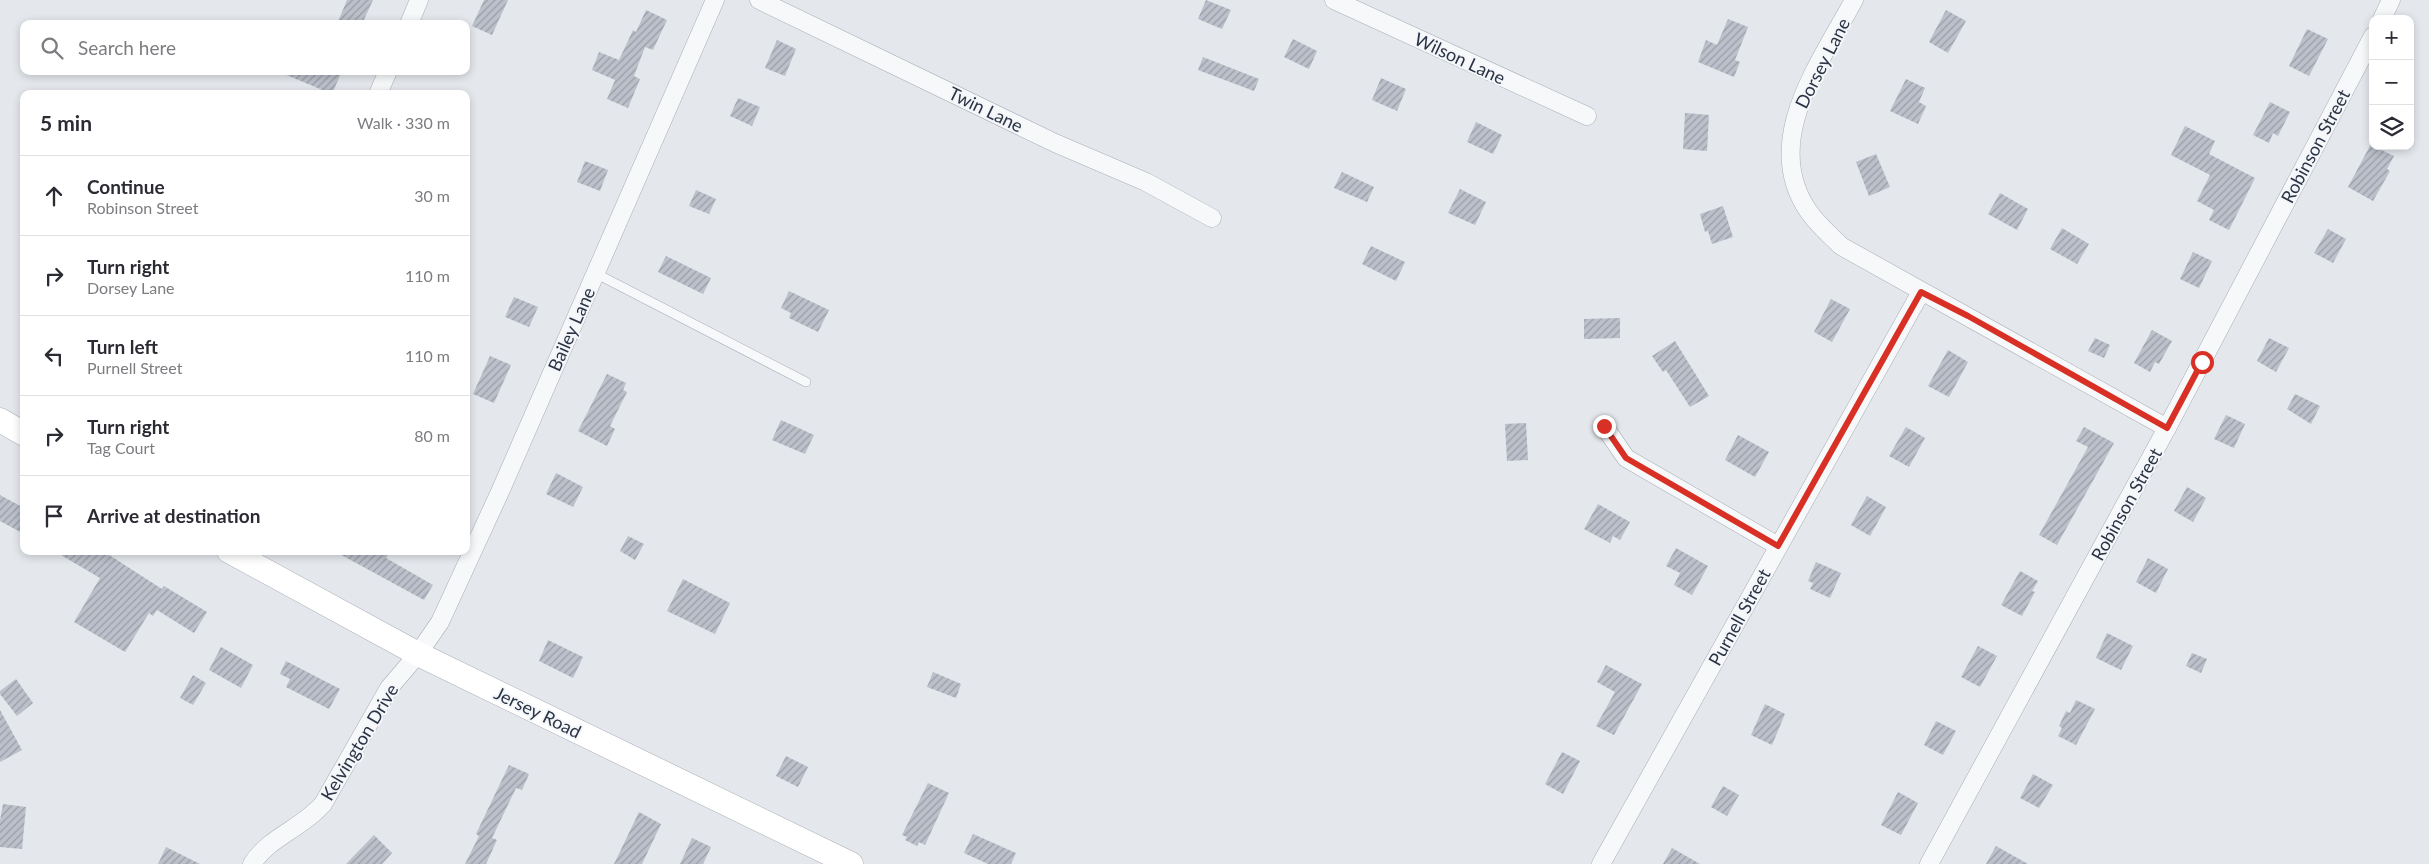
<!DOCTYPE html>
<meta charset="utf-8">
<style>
:root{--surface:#fff;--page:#f7f7f7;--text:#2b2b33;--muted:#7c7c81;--line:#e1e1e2}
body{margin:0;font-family:Lato,sans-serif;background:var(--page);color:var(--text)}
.controls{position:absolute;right:15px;top:15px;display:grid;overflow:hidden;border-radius:10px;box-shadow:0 2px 8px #0003}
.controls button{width:45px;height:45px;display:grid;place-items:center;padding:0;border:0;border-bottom:1px solid var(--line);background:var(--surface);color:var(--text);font:25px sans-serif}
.stop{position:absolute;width:15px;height:15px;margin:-11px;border:4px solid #d93025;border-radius:50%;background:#fff}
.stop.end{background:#d93025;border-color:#fff;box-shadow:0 1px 5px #0008}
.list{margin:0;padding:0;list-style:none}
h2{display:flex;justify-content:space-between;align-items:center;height:65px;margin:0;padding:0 20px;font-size:21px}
h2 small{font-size:16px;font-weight:400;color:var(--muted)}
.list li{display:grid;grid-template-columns:32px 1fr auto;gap:15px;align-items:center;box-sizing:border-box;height:80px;padding:0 20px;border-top:1px solid var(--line)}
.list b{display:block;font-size:19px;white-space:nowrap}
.list p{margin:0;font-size:16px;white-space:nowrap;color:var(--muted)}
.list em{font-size:16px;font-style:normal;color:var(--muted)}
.icon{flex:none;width:28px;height:28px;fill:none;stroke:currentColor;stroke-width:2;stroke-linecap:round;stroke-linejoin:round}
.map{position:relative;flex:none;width:2429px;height:864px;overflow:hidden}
.search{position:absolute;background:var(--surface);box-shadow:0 2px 8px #0003;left:20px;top:20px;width:450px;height:55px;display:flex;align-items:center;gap:12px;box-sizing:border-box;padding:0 18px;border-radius:10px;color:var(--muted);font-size:19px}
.panel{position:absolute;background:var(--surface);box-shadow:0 2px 8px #0003;left:20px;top:90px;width:450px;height:465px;border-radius:10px}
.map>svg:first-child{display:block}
.building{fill:url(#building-hatch)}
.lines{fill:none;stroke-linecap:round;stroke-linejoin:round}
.lane-casing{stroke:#a9aeb7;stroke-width:10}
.street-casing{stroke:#a9aeb7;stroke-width:19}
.secondary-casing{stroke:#a9aeb7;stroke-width:25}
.lane{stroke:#f7f8fa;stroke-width:9}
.street{stroke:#f7f8fa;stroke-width:18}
.secondary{stroke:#fff;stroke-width:24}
.route{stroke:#d93025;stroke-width:6}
.labels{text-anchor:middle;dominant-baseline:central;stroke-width:4;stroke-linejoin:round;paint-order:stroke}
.street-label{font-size:18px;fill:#2b3445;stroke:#f4f6f9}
</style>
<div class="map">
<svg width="2429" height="864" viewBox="0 0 2429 864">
<defs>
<pattern id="building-hatch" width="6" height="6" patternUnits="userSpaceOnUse" patternTransform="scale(1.25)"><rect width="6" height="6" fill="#bbc0ca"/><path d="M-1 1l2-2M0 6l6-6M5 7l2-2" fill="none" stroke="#989da6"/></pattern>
</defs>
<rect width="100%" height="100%" fill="#e4e7ec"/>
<!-- building -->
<g class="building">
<polygon points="347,0 373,0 362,24 337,24"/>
<polygon points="484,0 508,0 492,35 472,26"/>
<polygon points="1206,0 1231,10 1222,29 1198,19"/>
<polygon points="646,10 667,20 653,50 645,47 634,76 640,79 628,108 607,99 615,80 592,70 599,52 619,60 633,30 636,32"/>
<polygon points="1946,10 1966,21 1948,53 1929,42"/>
<polygon points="1728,19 1748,27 1735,60 1740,62 1734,77 1698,62 1706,40 1717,45"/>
<polygon points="2307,29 2328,39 2309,76 2289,66"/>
<polygon points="1293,39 1317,51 1309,69 1284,57"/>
<polygon points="777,40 796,49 785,76 765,68"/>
<polygon points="1203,57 1259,79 1254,91 1198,70"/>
<polygon points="277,71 342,71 332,94"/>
<polygon points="1381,78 1406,89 1397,111 1372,100"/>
<polygon points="1906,79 1925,88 1919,102 1926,106 1918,124 1890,111"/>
<polygon points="738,98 760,107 752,126 730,116"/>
<polygon points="2270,102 2290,112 2278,136 2273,133 2269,143 2253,135"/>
<polygon points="1685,113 1709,115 1707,151 1683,149"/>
<polygon points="1476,122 1502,135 1493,154 1467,142"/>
<polygon points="2185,126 2215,141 2209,154 2255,178 2229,230 2209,220 2214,210 2197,201 2210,175 2171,155"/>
<polygon points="2371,144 2373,146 2394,156 2387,169 2390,171 2373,201 2348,187"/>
<polygon points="1876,154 1890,187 1869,196 1856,162"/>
<polygon points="585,161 608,170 600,191 577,182"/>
<polygon points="1342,172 1374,187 1367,202 1334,188"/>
<polygon points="1460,189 1486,202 1475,225 1448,213"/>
<polygon points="696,190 716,199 709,214 689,206"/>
<polygon points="2000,193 2028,209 2017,230 1988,214"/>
<polygon points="1723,206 1733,237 1712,244 1708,231 1705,232 1700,214"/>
<polygon points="2062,228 2089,244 2077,264 2050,249"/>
<polygon points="2328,229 2346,239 2333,263 2314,253"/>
<polygon points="1371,246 1405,262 1396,281 1362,264"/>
<polygon points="2193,252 2212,261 2199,288 2180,279"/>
<polygon points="666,256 711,278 703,294 658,272"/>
<polygon points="789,291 829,310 818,332 789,318 791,313 781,308"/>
<polygon points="514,297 538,307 529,327 505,317"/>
<polygon points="1831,299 1850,309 1832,342 1814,332"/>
<polygon points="1620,318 1620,338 1584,339 1584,319"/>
<polygon points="2152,330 2172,341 2159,364 2155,362 2150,372 2134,363"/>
<polygon points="2095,338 2110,345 2104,358 2088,351"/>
<polygon points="2269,338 2289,348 2276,372 2257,361"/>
<polygon points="1675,341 1709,396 1690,407 1666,370 1663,372 1652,356"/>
<polygon points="1948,350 1968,362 1949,397 1928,386"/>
<polygon points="490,356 511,365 494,403 473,394"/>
<polygon points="607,374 626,383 623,390 627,392 610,426 615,429 607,446 578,431"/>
<polygon points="2295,394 2320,406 2311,424 2287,409"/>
<polygon points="2226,415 2245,424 2234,448 2214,439"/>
<polygon points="781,420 814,435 805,454 772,440"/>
<polygon points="1526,423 1528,460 1507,461 1505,424"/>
<polygon points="1906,427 1925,438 1909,467 1889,456"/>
<polygon points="2084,427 2114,443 2057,545 2039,535 2088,447 2076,441"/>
<polygon points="1738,435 1769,452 1755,477 1725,460"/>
<polygon points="556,473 583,487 573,507 546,494"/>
<polygon points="2187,487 2206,498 2193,522 2174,511"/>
<polygon points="0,495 24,508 24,534 0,521"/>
<polygon points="1867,496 1886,507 1870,536 1851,525"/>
<polygon points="1598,504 1630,522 1620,540 1613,536 1610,543 1584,529"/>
<polygon points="628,536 644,544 635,560 620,551"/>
<polygon points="1676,548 1708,566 1692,595 1674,585 1680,573 1666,566"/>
<polygon points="54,551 103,551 162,589 164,586 207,612 194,633 157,610 153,616 149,613 125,652 74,622 100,578"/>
<polygon points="334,551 390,551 386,558 433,585 424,600"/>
<polygon points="2148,558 2168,569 2156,593 2136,582"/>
<polygon points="1816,562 1841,573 1830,598 1810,589 1813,583 1808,581"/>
<polygon points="2020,571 2038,581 2032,591 2035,592 2022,616 2001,605"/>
<polygon points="683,579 730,603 715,634 667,611"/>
<polygon points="2107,633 2133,646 2121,670 2096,658"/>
<polygon points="548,640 583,657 573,678 539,661"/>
<polygon points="1978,646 1997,656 1980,687 1961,677"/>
<polygon points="221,647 253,665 241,688 209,670"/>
<polygon points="2192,653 2207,659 2201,673 2186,666"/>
<polygon points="286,661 340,689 329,709 286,687 290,679 280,674"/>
<polygon points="1606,665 1642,684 1614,735 1596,726 1615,692 1597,682"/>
<polygon points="933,672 961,684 956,698 927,687"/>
<polygon points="193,675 206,683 193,705 180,698"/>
<polygon points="16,679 33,703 17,716 0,694 0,691"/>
<polygon points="2076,700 2095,709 2076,745 2058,736 2062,728 2059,726 2066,711 2070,713"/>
<polygon points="1765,704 1785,714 1772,745 1751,735"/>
<polygon points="0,710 22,750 0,762"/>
<polygon points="1936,721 1956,731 1943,755 1924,745"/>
<polygon points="1562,752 1580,761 1563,794 1545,784"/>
<polygon points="786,756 808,767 798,787 776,776"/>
<polygon points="509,765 529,774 522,790 516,788 492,838 497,840 486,864 465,864 479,836 476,834"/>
<polygon points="2033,774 2053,785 2039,808 2020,798"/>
<polygon points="928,783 949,793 925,845 919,842 917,846 905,840 907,837 902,835"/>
<polygon points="1723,786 1739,795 1727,816 1711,807"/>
<polygon points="1898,792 1918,803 1901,835 1881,825"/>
<polygon points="3,804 26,807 22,849 0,847 0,821"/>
<polygon points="639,812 661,824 642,864 614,864"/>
<polygon points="973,834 1016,853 1011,864 988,864 964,853"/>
<polygon points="374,835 392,853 382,864 346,864"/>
<polygon points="692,838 711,847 703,864 680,864"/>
<polygon points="1996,846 2028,864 1986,864"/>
<polygon points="166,847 200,864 158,864"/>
<polygon points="1672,848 1700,864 1663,864"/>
</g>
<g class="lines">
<!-- lane casing -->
<g class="lane-casing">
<polyline id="lane" points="595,273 806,382"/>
</g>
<!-- street casing -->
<g class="street-casing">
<g id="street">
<polyline points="759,0 1055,143 1146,182 1212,218"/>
<polyline points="1334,0 1587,116"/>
<path d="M1854 0C1820 63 1760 142 1809 212 1818 225 1830 235 1841 246L2167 428"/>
<polyline points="2382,19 2391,0"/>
<polyline points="409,24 419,0"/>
<polyline points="378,94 388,71"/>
<polyline points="1604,426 1626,458 1778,546"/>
<path d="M252 864C269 837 301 829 323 804L389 688 418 654 440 622 499 494 715 0"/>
<polyline points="1601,864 1921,292"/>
<polyline points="1929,864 2167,428 2373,36"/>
</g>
</g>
<!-- secondary casing -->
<g class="secondary-casing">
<g id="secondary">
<polyline points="0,420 24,434"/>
<polyline points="229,551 418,654 851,864"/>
</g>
</g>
<!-- lane -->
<use href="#lane" class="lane"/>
<!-- street -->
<use href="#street" class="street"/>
<!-- secondary -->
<use href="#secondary" class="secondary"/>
</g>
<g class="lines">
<!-- route -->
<polyline class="route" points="1604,426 1626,458 1778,546 1921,292 1968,316 2167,428 2202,362"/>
</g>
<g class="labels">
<!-- street labels -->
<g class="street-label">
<text transform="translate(1460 58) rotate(25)">Wilson Lane</text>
<text transform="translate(1822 63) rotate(-63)">Dorsey Lane</text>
<text transform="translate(986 109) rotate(26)">Twin Lane</text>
<text transform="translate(2315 146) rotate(-62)">Robinson Street</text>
<text transform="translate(571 329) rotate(-66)">Bailey Lane</text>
<text transform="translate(2126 504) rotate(-61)">Robinson Street</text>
<text transform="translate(1739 617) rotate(-61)">Purnell Street</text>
<text transform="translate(538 712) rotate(26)">Jersey Road</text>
<text transform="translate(359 742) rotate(-59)">Kelvington Drive</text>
</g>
</g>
</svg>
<div class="controls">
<button>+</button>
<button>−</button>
<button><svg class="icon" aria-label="layers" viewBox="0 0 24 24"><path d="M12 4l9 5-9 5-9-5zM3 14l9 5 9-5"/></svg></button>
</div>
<div class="stop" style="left:2202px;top:362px"></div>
<div class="stop end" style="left:1604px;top:426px"></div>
<div class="search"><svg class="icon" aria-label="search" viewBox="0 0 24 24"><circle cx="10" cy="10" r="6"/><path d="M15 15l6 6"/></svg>Search here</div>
<section class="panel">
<h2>5 min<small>Walk · 330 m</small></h2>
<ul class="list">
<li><svg class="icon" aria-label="ahead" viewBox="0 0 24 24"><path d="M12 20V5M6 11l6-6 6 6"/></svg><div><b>Continue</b><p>Robinson Street</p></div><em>30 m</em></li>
<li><svg class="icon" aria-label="right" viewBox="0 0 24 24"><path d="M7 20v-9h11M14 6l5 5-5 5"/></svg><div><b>Turn right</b><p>Dorsey Lane</p></div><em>110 m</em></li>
<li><svg class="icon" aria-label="left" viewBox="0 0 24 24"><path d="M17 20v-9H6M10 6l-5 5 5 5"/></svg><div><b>Turn left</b><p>Purnell Street</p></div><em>110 m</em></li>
<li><svg class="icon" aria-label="right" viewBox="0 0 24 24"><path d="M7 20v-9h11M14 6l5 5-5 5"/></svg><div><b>Turn right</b><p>Tag Court</p></div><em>80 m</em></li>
<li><svg class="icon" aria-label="arrive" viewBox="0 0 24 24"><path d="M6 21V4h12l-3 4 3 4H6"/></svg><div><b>Arrive at destination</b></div></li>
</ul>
</section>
</div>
